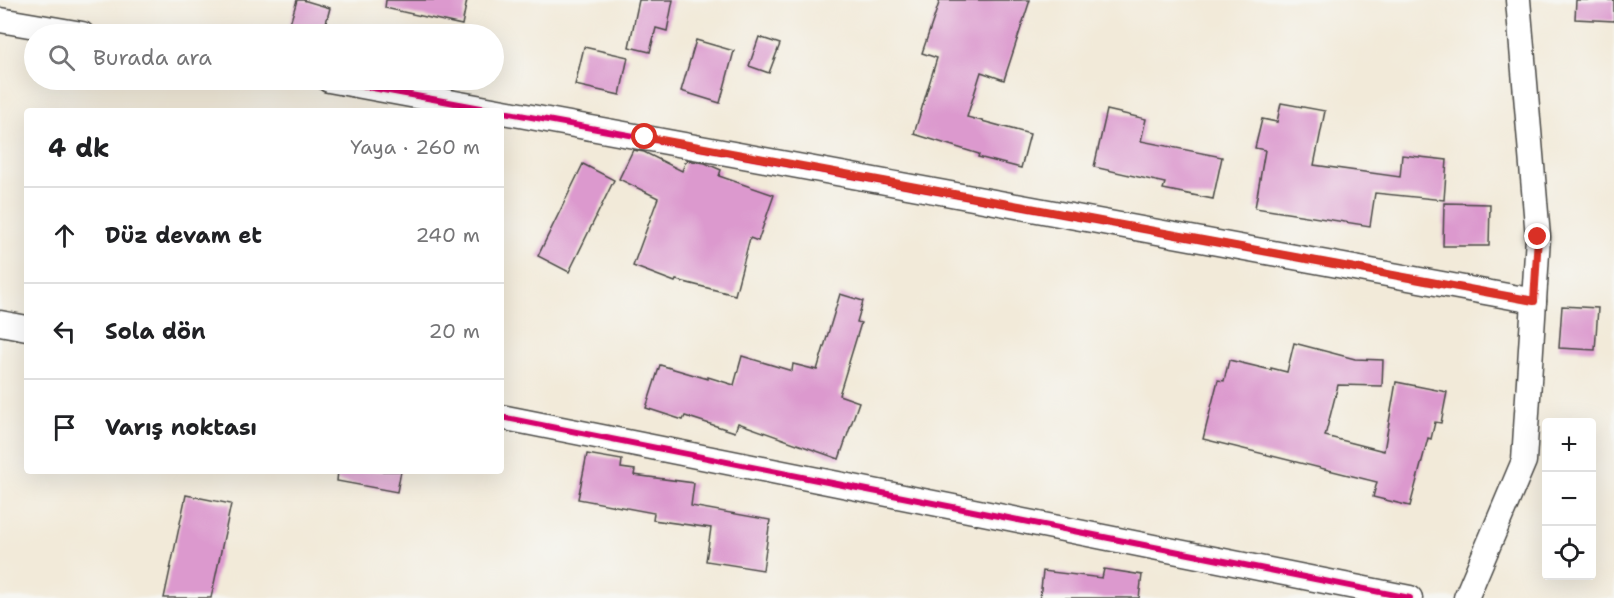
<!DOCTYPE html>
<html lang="tr">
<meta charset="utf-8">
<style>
:root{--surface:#fff;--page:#f6f6f6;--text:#202124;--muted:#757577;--line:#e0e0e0}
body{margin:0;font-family:"Shantell Sans",sans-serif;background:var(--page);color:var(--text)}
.controls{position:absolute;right:18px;bottom:18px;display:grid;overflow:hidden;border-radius:6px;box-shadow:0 6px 24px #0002}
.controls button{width:54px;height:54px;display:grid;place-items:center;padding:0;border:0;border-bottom:2px solid var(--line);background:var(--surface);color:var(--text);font:30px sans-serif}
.stop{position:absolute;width:18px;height:18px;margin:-14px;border:4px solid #d93025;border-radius:50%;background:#fff}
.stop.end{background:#d93025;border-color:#fff;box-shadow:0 2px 6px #0008}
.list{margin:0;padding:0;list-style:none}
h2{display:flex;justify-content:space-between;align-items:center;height:78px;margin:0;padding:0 24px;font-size:26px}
h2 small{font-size:20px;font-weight:400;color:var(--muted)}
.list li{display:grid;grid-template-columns:39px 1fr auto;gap:18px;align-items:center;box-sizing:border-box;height:96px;padding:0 24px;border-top:2px solid var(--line)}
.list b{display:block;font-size:22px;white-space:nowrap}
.list em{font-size:20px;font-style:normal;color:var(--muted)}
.icon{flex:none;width:33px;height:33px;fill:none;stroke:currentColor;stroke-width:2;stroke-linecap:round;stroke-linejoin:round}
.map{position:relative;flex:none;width:1614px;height:598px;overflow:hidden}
.search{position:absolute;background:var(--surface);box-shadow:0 6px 24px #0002;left:24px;top:24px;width:480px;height:66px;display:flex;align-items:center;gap:15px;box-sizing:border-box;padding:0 21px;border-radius:33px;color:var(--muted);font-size:22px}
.panel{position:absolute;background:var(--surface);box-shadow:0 6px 24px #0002;left:24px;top:108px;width:480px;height:366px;border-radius:6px}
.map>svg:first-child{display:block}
.building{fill:#dc99ce}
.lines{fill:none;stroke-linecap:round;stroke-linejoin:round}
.minor-casing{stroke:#494845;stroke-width:27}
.minor{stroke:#fff;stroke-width:24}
.cycleway-casing{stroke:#f6f6f2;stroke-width:10}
.cycleway{stroke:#d6006c;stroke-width:6}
.route{stroke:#d93025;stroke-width:8}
</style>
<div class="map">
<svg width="1614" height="598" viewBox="0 0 1614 598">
<rect width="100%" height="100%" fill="#f6f6f2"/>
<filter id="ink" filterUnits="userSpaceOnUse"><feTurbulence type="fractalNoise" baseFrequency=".0167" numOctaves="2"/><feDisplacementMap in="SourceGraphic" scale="12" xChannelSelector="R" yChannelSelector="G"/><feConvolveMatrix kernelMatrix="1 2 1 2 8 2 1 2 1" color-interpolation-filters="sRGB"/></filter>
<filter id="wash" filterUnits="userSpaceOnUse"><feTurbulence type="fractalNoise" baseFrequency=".008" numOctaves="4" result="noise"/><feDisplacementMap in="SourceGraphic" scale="24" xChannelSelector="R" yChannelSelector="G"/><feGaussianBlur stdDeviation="1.35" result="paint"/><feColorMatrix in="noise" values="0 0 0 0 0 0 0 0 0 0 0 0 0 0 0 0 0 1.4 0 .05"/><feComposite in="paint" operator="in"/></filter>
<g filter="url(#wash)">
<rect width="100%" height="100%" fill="#f2ead9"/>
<g id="blocks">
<!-- building -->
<g class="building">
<polygon points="297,0 303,0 330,8 323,34 287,34"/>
<polygon points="386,0 467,0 462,25 385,8"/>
<polygon points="639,0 673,0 667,31 656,28 650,52 629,47"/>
<polygon points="940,0 1030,0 1004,80 981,72 967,117 1030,134 1021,168 978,157 979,154 914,134 937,58 922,53"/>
<polygon points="1576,0 1614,0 1614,21 1575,19"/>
<polygon points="759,37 780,44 769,73 749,66"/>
<polygon points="696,40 734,51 720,103 681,91"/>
<polygon points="584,47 628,57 620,95 575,85"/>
<polygon points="1281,103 1325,111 1314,165 1400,177 1402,155 1447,160 1444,200 1375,193 1370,226 1255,208 1265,150 1255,148 1262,119 1277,122"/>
<polygon points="1107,110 1146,119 1141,141 1222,157 1213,199 1163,189 1165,183 1094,167"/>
<polygon points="633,150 644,152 682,171 686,160 705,163 721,170 719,176 774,195 758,241 750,238 735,295 676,280 675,282 633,266 658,198 619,179"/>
<polygon points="583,164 614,180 569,272 538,256"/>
<polygon points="1444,203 1490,204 1489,246 1443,246"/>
<polygon points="840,294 863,301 857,322 861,323 839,395 859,402 839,459 738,423 735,432 685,416 683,420 646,408 660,365 708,379 708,377 734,385 742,356 792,371 793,364 817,370"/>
<polygon points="1562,306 1598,308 1595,350 1559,348"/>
<polygon points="1294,343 1355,359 1383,360 1382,386 1338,385 1325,436 1384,451 1396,382 1447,392 1441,423 1435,422 1431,439 1428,438 1410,506 1373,497 1377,482 1203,439 1218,380 1224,381 1229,360 1271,370 1271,368 1287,372"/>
<polygon points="587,454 622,460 621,468 635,470 634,475 694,483 691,506 770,520 763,570 706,561 711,528 653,520 654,513 578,499"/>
<polygon points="338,471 401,471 397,492 337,481"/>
<polygon points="186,495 231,504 211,598 164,598"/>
<polygon points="1104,569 1142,575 1139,598 1040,598 1043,571 1102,578"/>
</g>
</g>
</g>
<g filter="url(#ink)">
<use href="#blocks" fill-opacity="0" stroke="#494845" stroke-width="1.5"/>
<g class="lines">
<!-- minor casing -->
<g class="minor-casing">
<g id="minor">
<polyline points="0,20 82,34"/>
<polyline points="329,80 1534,301"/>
<polyline points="0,323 27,328"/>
<polyline points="501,417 1410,598"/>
<polyline points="1466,598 1524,461 1538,237 1518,0"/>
</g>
</g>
<!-- minor -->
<use href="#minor" class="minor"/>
<!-- cycleway casing -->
<g class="cycleway-casing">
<g id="cycleway">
<polyline points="329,80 1534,301"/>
<polyline points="501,417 1410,598"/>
</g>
</g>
<!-- cycleway -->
<use href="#cycleway" class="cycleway"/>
</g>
</g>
<g class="lines" filter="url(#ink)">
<!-- route -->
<polyline class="route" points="645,137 1534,301 1538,237"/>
</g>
</svg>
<div class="controls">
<button>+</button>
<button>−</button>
<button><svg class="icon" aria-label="locate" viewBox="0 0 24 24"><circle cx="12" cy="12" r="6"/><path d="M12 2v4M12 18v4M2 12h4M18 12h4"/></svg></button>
</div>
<div class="stop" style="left:645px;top:137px"></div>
<div class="stop end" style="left:1538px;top:237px"></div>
<div class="search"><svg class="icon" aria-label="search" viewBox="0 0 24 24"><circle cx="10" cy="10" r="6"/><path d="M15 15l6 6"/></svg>Burada ara</div>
<section class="panel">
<h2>4 dk<small>Yaya · 260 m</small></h2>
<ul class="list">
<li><svg class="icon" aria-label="ahead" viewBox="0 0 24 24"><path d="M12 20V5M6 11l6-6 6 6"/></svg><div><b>Düz devam et</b></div><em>240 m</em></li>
<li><svg class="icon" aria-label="left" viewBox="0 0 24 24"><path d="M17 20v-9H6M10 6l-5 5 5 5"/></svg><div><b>Sola dön</b></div><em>20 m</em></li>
<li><svg class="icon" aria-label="arrive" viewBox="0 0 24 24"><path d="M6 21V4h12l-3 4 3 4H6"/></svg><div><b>Varış noktası</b></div></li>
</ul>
</section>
</div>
